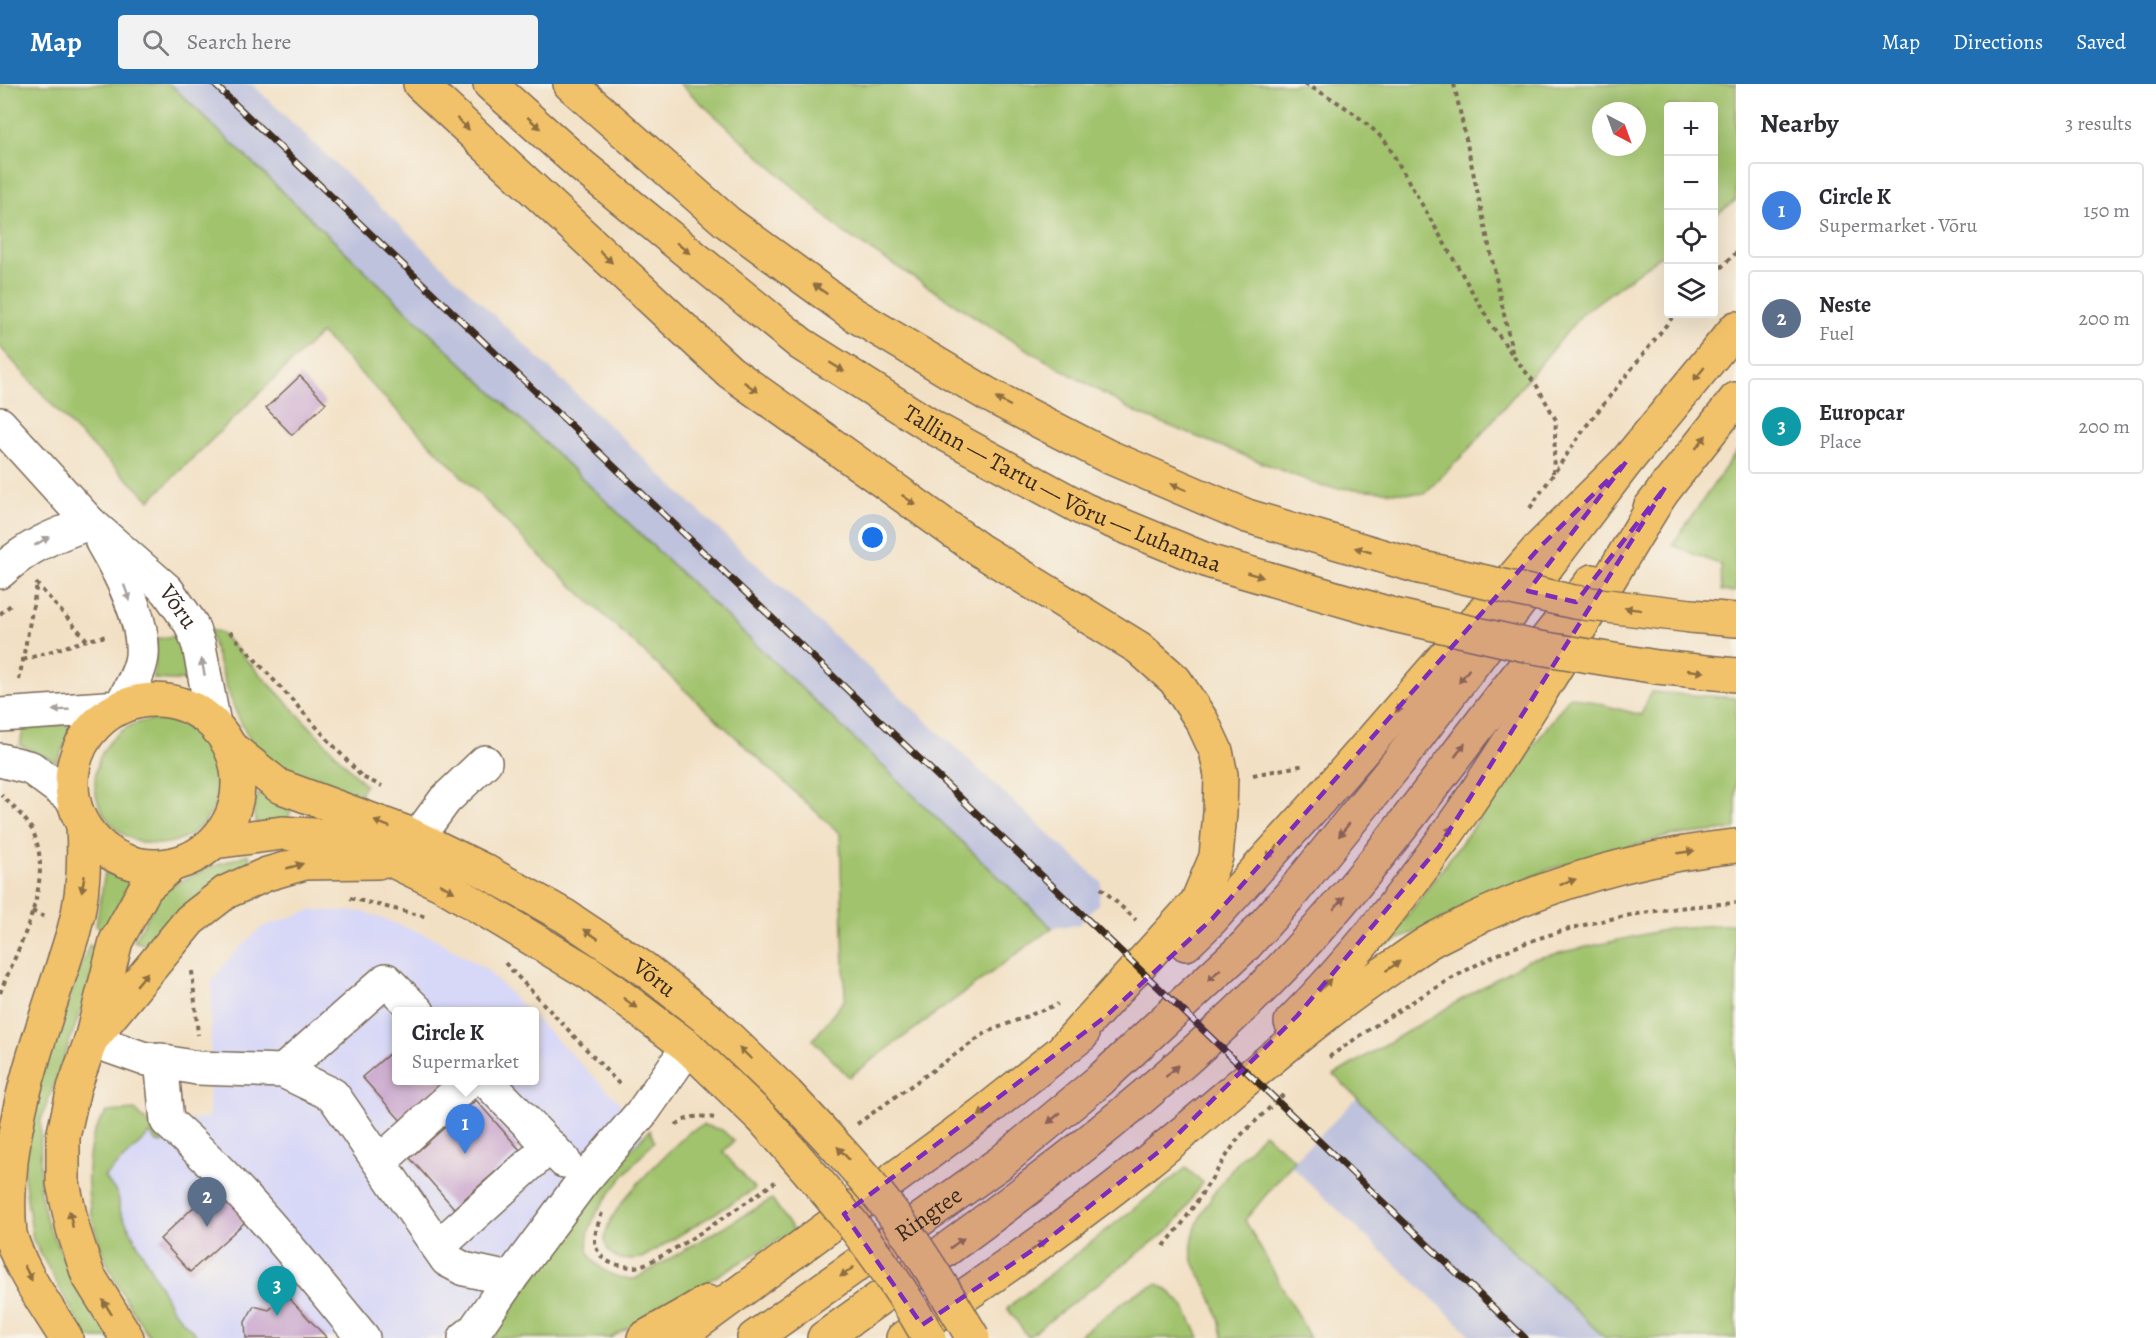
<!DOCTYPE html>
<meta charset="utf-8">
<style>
:root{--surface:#fff;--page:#f2f2f3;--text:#2b2b33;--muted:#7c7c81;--line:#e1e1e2;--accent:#1f6fb2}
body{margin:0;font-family:Alegreya,serif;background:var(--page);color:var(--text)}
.controls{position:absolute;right:18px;top:18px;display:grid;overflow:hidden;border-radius:6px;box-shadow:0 6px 24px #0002}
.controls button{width:54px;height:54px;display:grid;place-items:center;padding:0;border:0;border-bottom:2px solid var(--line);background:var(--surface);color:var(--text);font:30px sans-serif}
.compass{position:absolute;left:1592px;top:18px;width:54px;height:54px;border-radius:50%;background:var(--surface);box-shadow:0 6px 24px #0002;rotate:139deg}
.you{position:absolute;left:873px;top:454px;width:21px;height:21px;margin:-15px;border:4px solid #fff;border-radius:50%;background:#1a73e8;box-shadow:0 0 0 9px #1a73e833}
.badge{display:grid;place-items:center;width:39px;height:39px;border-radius:50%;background:var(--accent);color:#fff;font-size:20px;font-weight:700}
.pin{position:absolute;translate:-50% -50px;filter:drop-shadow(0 2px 3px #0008)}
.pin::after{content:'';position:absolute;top:32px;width:21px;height:18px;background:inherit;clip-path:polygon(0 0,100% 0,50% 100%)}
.popup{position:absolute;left:392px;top:923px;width:147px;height:78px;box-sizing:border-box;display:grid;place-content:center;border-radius:6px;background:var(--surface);filter:drop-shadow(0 2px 4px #0005);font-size:20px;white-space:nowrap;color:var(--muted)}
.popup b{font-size:22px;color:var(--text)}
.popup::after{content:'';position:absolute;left:50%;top:100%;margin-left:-12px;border:12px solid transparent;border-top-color:var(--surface)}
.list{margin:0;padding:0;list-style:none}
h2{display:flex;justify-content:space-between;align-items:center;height:78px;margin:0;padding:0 24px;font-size:26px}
h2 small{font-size:20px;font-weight:400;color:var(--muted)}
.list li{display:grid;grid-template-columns:39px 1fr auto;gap:18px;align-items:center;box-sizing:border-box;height:96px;margin:0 12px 12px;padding:0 12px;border:2px solid var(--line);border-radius:6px}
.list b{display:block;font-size:22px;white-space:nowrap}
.list p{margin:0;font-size:20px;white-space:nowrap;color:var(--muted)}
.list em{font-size:20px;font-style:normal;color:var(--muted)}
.icon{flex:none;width:33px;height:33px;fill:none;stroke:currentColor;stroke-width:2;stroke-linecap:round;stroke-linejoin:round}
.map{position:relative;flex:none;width:1736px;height:1254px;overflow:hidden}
header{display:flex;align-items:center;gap:36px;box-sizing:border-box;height:84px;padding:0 30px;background:var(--accent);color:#fff}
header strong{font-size:28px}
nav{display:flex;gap:33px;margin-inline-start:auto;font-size:21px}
.search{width:420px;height:54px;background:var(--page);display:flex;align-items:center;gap:15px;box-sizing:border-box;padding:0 21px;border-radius:6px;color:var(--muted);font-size:22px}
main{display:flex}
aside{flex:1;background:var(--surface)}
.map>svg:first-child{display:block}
.built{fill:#d7d7f8}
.industrial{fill:#bfc2dd}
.green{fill:#a1c36d;stroke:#6e7646;stroke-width:1.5;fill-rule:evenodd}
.building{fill:#c49dcb}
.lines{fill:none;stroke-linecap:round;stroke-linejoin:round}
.minor-casing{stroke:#7b6a58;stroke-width:36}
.major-casing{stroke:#7b6a58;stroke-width:36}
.highway-casing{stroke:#7b6a58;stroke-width:36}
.path{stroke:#7b6a58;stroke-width:4;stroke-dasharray:4.5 4.5;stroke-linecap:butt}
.minor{stroke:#fff;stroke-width:33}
.major{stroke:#f2c26a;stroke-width:33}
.highway{stroke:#f2c26a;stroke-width:33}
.rail-casing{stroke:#3b2a1e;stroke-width:7}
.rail{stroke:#f7f3e8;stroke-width:4.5;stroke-dasharray:14;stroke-linecap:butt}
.major-bridge-casing{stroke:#7b6a58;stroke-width:36;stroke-linecap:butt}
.highway-bridge-casing{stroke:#7b6a58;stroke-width:36;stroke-linecap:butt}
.major-bridge{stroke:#f2c26a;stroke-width:33}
.highway-bridge{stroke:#f2c26a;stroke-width:33}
.oneway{fill:#8d6e40}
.oneway2{fill:#a79f9a}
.marked{fill:#7b2cbf;fill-opacity:0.2;stroke:#7b2cbf;stroke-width:4.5;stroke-dasharray:12 8;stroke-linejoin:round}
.labels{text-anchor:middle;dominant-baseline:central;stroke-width:5;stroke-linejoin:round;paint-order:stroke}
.street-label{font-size:24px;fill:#3b2a1e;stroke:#f7f3e8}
</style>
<header>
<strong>Map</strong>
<div class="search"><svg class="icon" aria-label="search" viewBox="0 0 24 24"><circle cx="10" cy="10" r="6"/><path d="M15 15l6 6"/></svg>Search here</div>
<nav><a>Map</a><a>Directions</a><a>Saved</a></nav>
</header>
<main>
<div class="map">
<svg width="1736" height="1254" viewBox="0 0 1736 1254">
<rect width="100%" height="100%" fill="#f7f3e8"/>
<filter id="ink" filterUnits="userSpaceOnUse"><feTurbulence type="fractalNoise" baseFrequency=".0167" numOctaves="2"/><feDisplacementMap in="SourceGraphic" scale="12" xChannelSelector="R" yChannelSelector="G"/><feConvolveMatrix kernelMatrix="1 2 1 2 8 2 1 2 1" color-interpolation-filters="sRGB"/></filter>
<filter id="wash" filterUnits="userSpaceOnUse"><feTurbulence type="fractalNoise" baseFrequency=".008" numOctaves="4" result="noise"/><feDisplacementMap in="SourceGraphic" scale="24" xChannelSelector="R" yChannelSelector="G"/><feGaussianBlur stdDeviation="1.35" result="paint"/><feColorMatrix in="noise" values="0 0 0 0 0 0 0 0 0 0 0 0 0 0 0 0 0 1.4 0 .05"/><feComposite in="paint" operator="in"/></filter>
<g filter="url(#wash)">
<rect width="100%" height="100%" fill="#f2e0c4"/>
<!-- built -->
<polygon class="built" points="312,826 364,828 432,853 487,886 528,927 396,928 396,996 534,996 534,933 621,1020 643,1050 487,1254 182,1254 99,1088 150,1040 209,1034 212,896 232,871 262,843"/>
<!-- industrial -->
<g class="industrial">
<polygon points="170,0 252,0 702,430 1102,799 1098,820 1078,841 1052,844"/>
<polygon points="1357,1014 1487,1143 1605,1254 1474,1254 1290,1081"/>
</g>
<!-- green -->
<g class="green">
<polygon points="0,0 170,0 1052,844 849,993 813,956 845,915 840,750 538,470 321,249 150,416 76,347 0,263"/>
<path d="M680 0H1736V116L1714 132V22H1668V166L1582 230 1468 366 1424 410 1324 403 1137 329 1011 256 843 148ZM1601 27H1637V63H1601Z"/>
<polygon points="1736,368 1736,508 1722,507 1721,481 1672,461"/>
<path d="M209 546 220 548 365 701 360 710C331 701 293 695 268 676 238 654 220 582 209 546Z"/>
<polygon points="182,551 194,597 154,595 156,555"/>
<polygon points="1651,608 1736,614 1736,745 1669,752 1550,785 1385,862 1570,612 1641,631"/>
<circle cx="157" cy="698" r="62"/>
<polygon points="24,641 66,641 72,644 57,678 20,661"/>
<polygon points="258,710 292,721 288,736 257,740 253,728"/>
<polygon points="248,770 253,780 151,863 134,857 163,806 209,784"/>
<polygon points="105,788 130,796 111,846 96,842"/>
<polygon points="1736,840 1736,1254 1605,1254 1487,1143 1334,991 1528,876 1673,844"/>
<polygon points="89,861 102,868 41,1036 40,1107 48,1142 93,1228 112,1254 87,1254 33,1156 24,1093 27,1030"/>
<path d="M135 1026 155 1046 163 1059 157 1058 150 1050 104 1093C113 1104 121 1110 119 1125L172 1225 199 1254H151C109 1196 74 1125 93 1052 95 1044 102 1035 107 1028Z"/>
<path d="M703 1041 722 1046 734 1057 723 1068 755 1105 642 1174C629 1176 617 1178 608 1166 588 1138 670 1068 689 1048Z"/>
<path d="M650 1046 654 1057C634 1082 566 1145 594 1177 606 1190 618 1195 635 1195L772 1115 794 1147 611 1254H493L575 1129 607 1088Z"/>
<path d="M1264 1049 1295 1076 1245 1136 1310 1254H1223C1221 1237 1213 1217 1206 1202 1202 1194 1196 1186 1193 1177 1182 1136 1238 1077 1264 1049Z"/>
<polygon points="1186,1084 1202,1098 1183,1129 1170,1145 1028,1253 1007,1224"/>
<path d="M1158 1200C1181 1213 1189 1230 1199 1254H1076L1136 1209Z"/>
</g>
<g id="blocks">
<!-- building -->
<g class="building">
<polygon points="300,292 326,319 292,351 266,324"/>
<polygon points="396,964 396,996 452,996 403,1039 362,993"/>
<polygon points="476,1016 520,1066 454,1124 410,1074"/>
<polygon points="222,1096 254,1130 190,1188 160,1155"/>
<polygon points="286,1211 327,1254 246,1254 245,1238 254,1222 269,1226"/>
</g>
</g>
</g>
<g filter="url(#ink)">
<use href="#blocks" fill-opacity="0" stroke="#7b6a58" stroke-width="1.5"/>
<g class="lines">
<!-- minor casing -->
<g class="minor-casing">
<g id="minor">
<path id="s1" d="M0 340 90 439 167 506 191 540 199 562 214 640"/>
<path d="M0 488C28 462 54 451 90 439"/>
<path d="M0 631 120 623C128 608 140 590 142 572 145 537 119 487 102 458"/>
<polyline points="0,676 31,684 73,715"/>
<polyline points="417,754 445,716 485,678"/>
<polyline points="91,956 142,974 197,984 283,987 333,1011 447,1176 464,1185 510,1195 583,1097 644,1026 688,963"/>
<path d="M161 976 167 1037C241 1102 301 1178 363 1254"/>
<polyline points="283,987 386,896 418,928"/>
<polyline points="486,996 564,1077"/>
<polyline points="381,1077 470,996"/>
<polyline points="438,1163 550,1062"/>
<polyline points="465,1254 474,1247 510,1195"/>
</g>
</g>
<!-- major casing -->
<g class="major-casing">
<g id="major">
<polyline points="1650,424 1736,315"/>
<circle cx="155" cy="699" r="83"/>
<path id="s2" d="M230 663 279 702 407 749 483 786 565 832 643 884 714 940 787 1010"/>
<polyline points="214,758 282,749 328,752 395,778 443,801 591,890 688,963 762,1034"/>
<polyline points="96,950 190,836 226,808 267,790 305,779 378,778"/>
<path d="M66 1254C46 1221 20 1187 10 1150 0 1044 45 943 74 846 84 811 85 777 83 742"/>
<polyline points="127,1254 88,1191 73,1145 63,1099 63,1053 74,1004 91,956 116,857 146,803 172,781"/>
<polyline points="644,1254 707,1218"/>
<path id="s3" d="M754 1254 1000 1079 1099 997 1246 861 1293 808 1399 677 1626 378 1736 244"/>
<path d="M824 1254C979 1143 1131 1035 1266 900 1341 825 1404 740 1468 656 1508 603 1551 550 1592 497"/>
</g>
</g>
<!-- highway casing -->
<g class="highway-casing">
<g id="highway">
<polyline points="420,0 730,288 978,465 1139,564 1175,596 1202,637 1216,667 1221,691 1220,729 1216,773 1197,818 1064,964"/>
<path id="s4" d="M490 0 582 82 801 260 934 344 1085 426 1211 478 1394 531"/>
<polyline points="570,0 727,138 853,230 987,310 1107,372 1247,432 1419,483"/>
<polyline points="1691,532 1736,536"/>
<polyline points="1657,583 1736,591"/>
<polyline points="1186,860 1212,835 1319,717 1539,464 1626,378"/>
<path d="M1291 938C1446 783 1552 587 1666 402"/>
<polyline points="677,1254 982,1030 1082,951"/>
<path d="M903 1254C986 1197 1069 1141 1147 1078 1226 1015 1299 946 1382 890 1400 878 1417 864 1436 854 1530 805 1631 773 1736 762"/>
</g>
</g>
<!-- path -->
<g class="path">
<path d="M1304 0C1336 15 1362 33 1386 58L1492 242 1512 270"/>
<polyline points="1454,0 1513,272 1537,302 1556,336 1553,389"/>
<polyline points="1714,190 1736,169"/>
<polyline points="1530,424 1587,341 1675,230"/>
<polyline points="36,499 87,556 107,552"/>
<polyline points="0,530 13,519"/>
<polyline points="230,548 362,693 382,702"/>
<polyline points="23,576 87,556"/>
<polyline points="19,596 37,500"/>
<polyline points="1253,691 1305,681"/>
<polyline points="1101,804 1136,836"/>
<polyline points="350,814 427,833"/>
<polyline points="32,827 45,833"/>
<polyline points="505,879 622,1003"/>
<polyline points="192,887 198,951"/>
<path d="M0 909C19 861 54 801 34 750 28 735 12 722 1 711"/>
<path d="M1329 973C1378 939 1427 907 1480 879 1556 840 1651 824 1736 819"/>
<polyline points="857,1040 987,948 1058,920"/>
<path d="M676 1041C688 1032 700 1031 714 1034"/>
<path d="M602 1129C596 1146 589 1161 604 1175 609 1180 627 1183 634 1183 658 1181 751 1115 775 1098"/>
<polyline points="1164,1162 1182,1140 1239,1053 1284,1010"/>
</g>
<!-- minor -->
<use href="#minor" class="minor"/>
<!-- major -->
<use href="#major" class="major"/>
<!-- highway -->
<use href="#highway" class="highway"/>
<!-- rail casing -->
<g class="rail-casing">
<polyline id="rail" points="214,0 1525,1254"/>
</g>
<!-- rail -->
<use href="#rail" class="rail"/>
<!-- major-bridge casing -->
<g class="major-bridge-casing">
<g id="major-bridge">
<path d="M787 1010C823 1048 859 1086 891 1127 921 1167 947 1210 973 1254"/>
<path d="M762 1034C823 1102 885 1174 929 1254"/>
</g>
</g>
<!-- highway-bridge casing -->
<g class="highway-bridge-casing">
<g id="highway-bridge">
<polyline points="1419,483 1574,518 1691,532"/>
<polyline points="1394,531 1534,563 1657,583"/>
</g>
</g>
<!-- major-bridge -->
<use href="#major-bridge" class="major-bridge"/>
<!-- highway-bridge -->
<use href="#highway-bridge" class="highway-bridge"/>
</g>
<!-- one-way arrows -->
<defs><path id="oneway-solid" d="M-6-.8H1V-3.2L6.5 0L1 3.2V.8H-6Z" transform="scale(1.5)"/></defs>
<g class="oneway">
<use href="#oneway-solid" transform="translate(534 39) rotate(42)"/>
<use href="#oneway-solid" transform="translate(463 40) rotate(43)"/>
<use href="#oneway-solid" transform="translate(683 164) rotate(39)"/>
<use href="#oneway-solid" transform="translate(606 173) rotate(43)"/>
<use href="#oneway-solid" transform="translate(820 205) rotate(-144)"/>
<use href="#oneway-solid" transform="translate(837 283) rotate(32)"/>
<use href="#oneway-solid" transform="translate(1699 290) rotate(129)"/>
<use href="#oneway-solid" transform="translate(751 303) rotate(35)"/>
<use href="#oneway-solid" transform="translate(1003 318) rotate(-152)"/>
<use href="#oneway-solid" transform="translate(1701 358) rotate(-52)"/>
<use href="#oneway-solid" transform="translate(1179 403) rotate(-157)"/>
<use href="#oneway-solid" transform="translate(909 416) rotate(35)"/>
<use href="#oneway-solid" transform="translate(1363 466) rotate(-163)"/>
<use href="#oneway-solid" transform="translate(1255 491) rotate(16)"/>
<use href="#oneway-solid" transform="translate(1633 525) rotate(-173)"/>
<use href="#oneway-solid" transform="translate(1696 587) rotate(6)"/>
<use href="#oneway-solid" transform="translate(1464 592) rotate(127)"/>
<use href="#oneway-solid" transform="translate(1401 622) rotate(131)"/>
<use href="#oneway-solid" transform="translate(1460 666) rotate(-53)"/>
<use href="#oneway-solid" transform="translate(382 740) rotate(-159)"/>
<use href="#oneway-solid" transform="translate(1344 746) rotate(129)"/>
<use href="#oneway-solid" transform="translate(1448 749) rotate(-56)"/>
<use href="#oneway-solid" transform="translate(1272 768) rotate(132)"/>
<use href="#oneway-solid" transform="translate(1686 768) rotate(-9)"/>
<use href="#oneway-solid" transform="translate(295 782) rotate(-16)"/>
<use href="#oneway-solid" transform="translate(1568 798) rotate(-20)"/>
<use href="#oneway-solid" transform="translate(83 800) rotate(101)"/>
<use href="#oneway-solid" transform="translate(447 804) rotate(29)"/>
<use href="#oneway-solid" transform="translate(1339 819) rotate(-49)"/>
<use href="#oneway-solid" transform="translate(591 850) rotate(-146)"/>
<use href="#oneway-solid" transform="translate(1393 882) rotate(-34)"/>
<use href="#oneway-solid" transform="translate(1214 891) rotate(137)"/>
<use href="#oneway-solid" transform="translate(142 895) rotate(-50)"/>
<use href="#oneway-solid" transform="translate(1325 901) rotate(-48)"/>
<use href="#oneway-solid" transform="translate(630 919) rotate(37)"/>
<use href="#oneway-solid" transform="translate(745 969) rotate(-136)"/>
<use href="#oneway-solid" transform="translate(1172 987) rotate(-43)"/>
<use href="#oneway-solid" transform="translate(985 1027) rotate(142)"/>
<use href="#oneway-solid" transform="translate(1054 1034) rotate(140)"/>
<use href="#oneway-solid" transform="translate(843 1069) rotate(-133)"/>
<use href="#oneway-solid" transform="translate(71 1135) rotate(-102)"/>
<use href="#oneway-solid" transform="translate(957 1159) rotate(-36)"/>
<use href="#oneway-solid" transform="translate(1038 1162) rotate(-35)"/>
<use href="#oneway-solid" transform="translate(847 1188) rotate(145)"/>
<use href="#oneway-solid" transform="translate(28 1189) rotate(63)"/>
<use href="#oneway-solid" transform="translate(107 1223) rotate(-122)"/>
</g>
<g class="oneway2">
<use href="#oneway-solid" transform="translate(42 457) rotate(-31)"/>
<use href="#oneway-solid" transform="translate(127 509) rotate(70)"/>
<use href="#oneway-solid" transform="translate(203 583) rotate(-101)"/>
<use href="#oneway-solid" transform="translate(61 626) rotate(177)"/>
</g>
</g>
<!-- marked area -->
<path class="marked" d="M1626 378 1528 507 1576 518 1666 402 1439 763 1297 932 1166 1062 1043 1159 922 1241 844 1130 1105 933 1212 835 1539 464Z"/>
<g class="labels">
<!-- street labels -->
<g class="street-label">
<text stroke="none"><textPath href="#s4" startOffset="705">Tallinn — Tartu — Võru — Luhamaa</textPath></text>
<text stroke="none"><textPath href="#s1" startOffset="256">Võru</textPath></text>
<text stroke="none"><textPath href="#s2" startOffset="486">Võru</textPath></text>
<text stroke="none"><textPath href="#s3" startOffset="214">Ringtee</textPath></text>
</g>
</g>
</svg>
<div class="controls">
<button>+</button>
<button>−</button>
<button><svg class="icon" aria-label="locate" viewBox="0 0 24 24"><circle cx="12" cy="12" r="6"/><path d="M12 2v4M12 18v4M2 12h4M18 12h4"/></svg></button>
<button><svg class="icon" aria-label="layers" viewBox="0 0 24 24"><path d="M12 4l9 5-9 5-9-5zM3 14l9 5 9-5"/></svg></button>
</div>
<svg class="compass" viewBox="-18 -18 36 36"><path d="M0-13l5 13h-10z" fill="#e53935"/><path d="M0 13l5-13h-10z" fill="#7c7c81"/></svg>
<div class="you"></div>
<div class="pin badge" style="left:465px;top:1070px;background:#3f7fe0">1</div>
<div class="popup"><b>Circle K</b>Supermarket</div>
<div class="pin badge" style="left:207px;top:1143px;background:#5c6f8a">2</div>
<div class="pin badge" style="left:277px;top:1232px;background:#0f9aa8">3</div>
</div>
<aside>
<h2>Nearby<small>3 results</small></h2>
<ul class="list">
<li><span class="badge" style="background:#3f7fe0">1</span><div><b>Circle K</b><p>Supermarket · Võru</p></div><em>150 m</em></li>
<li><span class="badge" style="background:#5c6f8a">2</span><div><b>Neste</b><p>Fuel</p></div><em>200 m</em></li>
<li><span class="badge" style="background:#0f9aa8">3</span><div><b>Europcar</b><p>Place</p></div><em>200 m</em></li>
</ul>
</aside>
</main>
